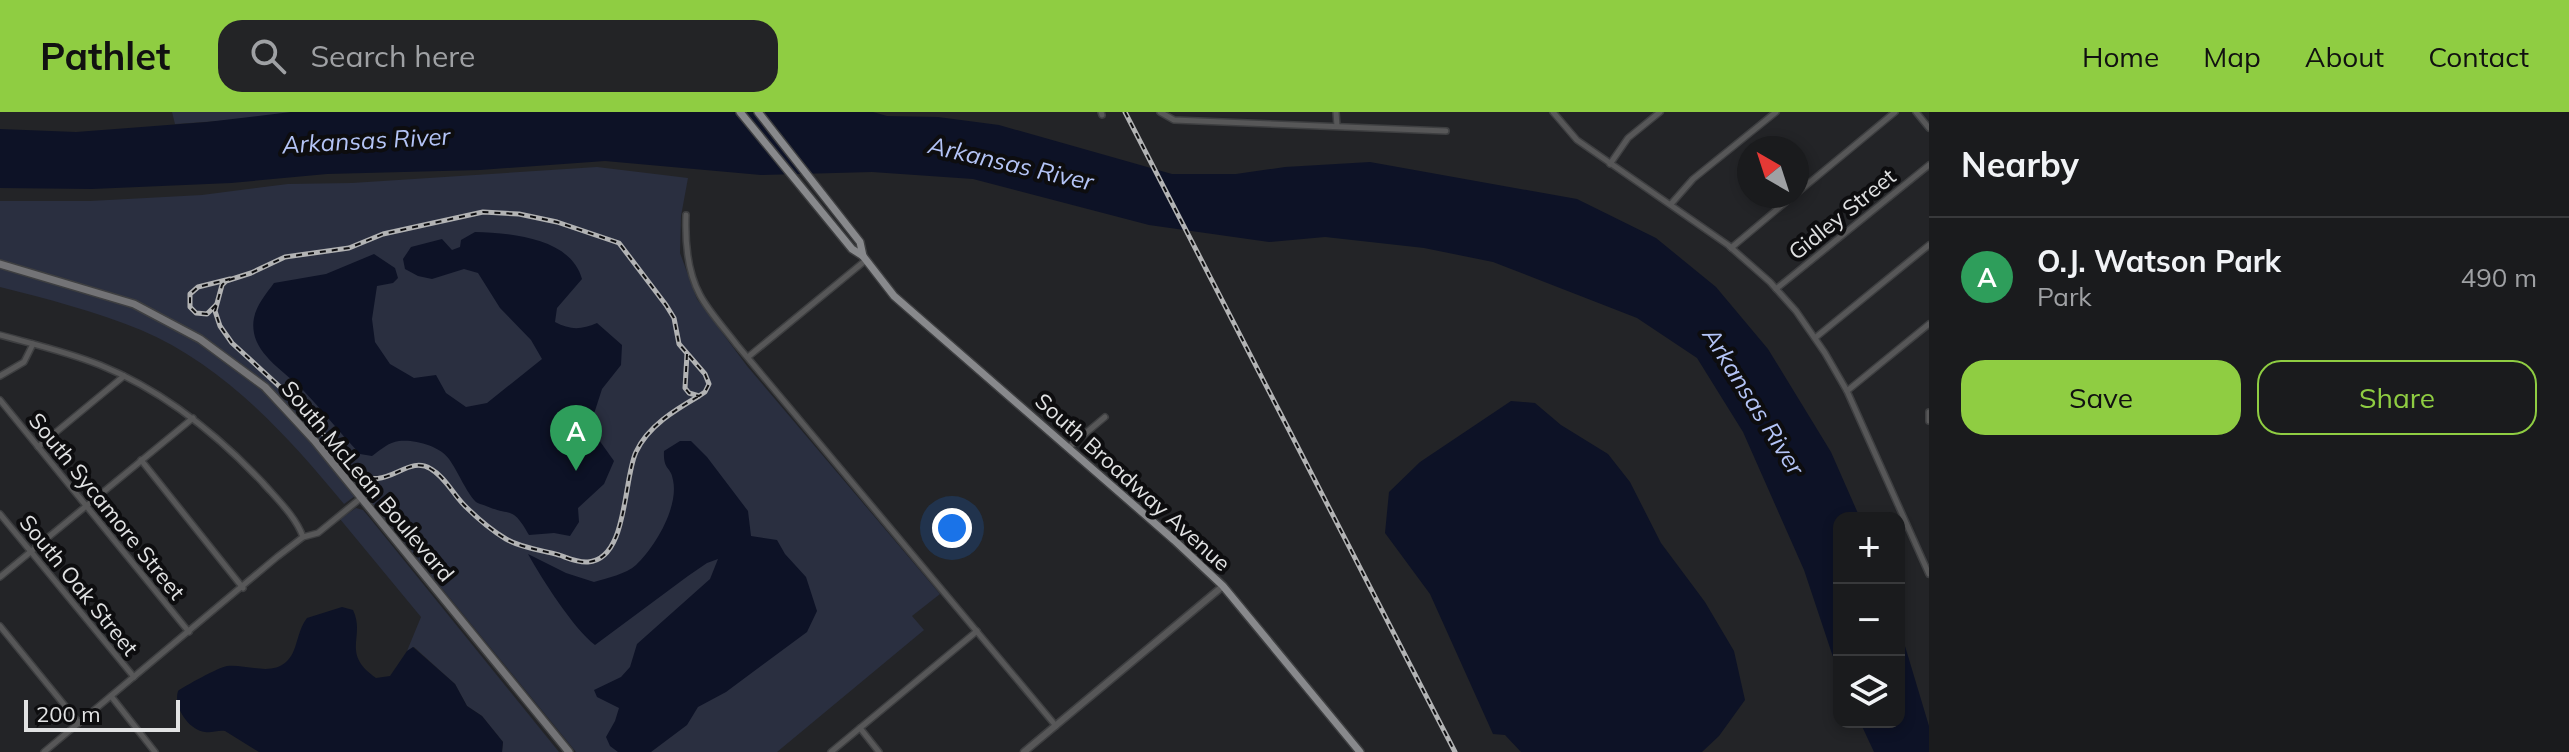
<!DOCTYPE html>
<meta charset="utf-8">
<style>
:root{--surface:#1a1b1d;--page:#232426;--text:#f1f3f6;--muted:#9fa1a4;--line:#38393b;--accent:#8fcd42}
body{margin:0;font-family:Mulish,sans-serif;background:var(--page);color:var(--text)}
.controls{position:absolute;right:24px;bottom:24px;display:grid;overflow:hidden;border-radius:16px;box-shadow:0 4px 12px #0003}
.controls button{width:72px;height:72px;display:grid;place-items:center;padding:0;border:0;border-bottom:2px solid var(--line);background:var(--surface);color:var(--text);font:40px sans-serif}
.compass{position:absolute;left:1737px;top:24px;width:72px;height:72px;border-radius:50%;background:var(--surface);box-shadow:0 4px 12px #0003;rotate:321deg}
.scale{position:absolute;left:24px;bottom:20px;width:156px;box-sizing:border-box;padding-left:8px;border:4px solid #e1e2e3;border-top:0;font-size:22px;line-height:28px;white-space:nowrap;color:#e1e2e3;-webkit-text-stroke:6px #0d0d0f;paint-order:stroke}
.you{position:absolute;left:952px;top:416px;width:28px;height:28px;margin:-20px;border:6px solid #fff;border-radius:50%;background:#1a73e8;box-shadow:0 0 0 12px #1a73e833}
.badge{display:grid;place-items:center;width:52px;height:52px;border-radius:50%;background:var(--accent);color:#fff;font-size:26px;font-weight:700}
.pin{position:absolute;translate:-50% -66px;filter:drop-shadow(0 2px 4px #0008)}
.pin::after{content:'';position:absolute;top:42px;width:28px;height:24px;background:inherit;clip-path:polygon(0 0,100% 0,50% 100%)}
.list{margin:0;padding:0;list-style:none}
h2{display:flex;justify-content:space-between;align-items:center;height:104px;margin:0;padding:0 32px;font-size:34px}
h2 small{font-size:26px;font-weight:400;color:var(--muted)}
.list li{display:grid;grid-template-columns:52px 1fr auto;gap:24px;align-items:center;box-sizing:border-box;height:120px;padding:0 32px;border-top:2px solid var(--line)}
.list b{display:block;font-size:30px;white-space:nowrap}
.list p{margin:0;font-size:26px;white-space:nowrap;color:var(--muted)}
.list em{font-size:26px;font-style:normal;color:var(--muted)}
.actions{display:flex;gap:16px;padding:24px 32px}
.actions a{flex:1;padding:18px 0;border:2px solid var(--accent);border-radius:24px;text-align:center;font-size:28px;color:var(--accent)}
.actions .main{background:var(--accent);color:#111}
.icon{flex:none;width:44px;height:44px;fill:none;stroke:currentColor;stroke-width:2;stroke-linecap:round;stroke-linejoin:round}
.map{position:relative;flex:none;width:1929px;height:640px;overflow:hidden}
header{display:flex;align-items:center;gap:48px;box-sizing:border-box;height:112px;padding:0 40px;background:var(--accent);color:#111}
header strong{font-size:38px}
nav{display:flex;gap:44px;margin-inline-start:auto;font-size:28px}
.search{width:560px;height:72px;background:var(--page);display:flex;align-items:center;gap:20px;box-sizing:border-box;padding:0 28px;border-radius:24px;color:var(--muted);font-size:30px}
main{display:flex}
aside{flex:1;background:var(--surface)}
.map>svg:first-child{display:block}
.green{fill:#2a2f40}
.water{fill:#0d1226}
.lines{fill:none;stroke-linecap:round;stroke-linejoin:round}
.minor-casing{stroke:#3e3f41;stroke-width:8}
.tertiary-casing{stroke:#3e3f41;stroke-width:9}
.secondary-casing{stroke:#3e3f41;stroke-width:10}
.primary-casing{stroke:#3e3f41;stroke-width:10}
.minor{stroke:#575758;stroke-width:5}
.tertiary{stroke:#575758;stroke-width:6}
.secondary{stroke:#737376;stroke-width:7}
.primary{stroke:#88898c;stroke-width:7}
.rail-casing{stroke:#b2b3b4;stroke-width:5}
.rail{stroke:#0d0d0f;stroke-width:2;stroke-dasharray:6;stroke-linecap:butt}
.labels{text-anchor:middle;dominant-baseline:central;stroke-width:8;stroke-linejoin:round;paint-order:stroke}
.street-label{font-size:22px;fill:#e1e2e3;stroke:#0d0d0f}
.water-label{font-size:24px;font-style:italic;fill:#b4c4f6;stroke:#0d0d0f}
</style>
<header>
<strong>Pathlet</strong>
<div class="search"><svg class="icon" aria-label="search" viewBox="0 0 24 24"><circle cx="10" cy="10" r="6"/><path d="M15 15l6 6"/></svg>Search here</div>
<nav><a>Home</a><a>Map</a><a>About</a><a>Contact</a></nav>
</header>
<main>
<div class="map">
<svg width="1929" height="640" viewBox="0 0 1929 640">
<rect width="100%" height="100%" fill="#232427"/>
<!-- green -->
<g class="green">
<polygon points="172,0 354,0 175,12"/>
<path d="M597 55 688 66 681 104 680 141 697 187 747 254 940 482 912 504 924 518 777 640H576L362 379 344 392C288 324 224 253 141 218 95 199 47 187 0 175V89H90L202 83 288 72 352 71Z"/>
<polygon points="356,396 363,398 369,405 559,640 502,640 503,630 482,604 467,594 455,572 414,535 407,539 421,505 340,407"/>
</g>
<!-- water -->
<g class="water">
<polygon points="291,0 873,0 887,4 938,5 999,13 1172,62 1236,62 1285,55 1370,50 1577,87 1656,126 1716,175 1768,237 1831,340 1860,406 1839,406 1839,563 1804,458 1743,320 1697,246 1637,206 1493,150 1424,136 1325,125 1269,130 1149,113 973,67 872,60 761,63 605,49 480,58 327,62 231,71 92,77 0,76 0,17 76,20 207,10"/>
<path d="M475 120C511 121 571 126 582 167L557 196 555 210C570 218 581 218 597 211L622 233 621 253 602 277 592 308 599 328 614 349 604 372 578 396 579 410 570 424 554 421 529 423C512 393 512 405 486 394 484 393 476 391 475 389 467 381 457 358 449 347 440 334 414 327 399 329 389 330 380 338 372 344L360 342C340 321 322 298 302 277 286 261 258 244 254 221 250 200 263 186 274 171L326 162 374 142 395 156 398 166 393 171 377 174 372 207 375 230 390 252 414 266 436 263 446 281 466 295 487 291 542 247 531 228 500 196 478 161 464 157 432 167 418 164 405 157 403 147 411 135 442 127 452 138 460 135 461 128Z"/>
<polygon points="1511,289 1535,291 1561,313 1608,342 1630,370 1661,431 1705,490 1734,539 1745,588 1719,624 1702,640 1521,640 1505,623 1493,622 1430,482 1385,421 1389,380 1420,350"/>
<path d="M680 329H691L707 345 748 399 751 424 777 428 785 442 806 465 817 499 807 520 726 580 698 595 687 613 651 640H618L610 634 606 625 615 609 619 596 597 585 594 578 621 565 630 555 637 532 710 467 718 447 707 451 688 464 595 533C573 516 542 467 528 442L566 461 594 470C607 466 626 462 636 453 655 435 679 395 673 368 671 354 663 359 664 339Z"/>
<path d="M342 495 353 498C366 525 340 541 376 566L390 564 407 539 413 535 455 572 467 594 482 604 503 630 502 640H259L225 619C218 618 212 621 205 620 189 618 173 595 178 579 183 575 219 555 227 554 246 552 271 564 286 550 298 540 296 520 307 506Z"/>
<polygon points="1899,514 1929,614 1929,640 1874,640 1860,610 1899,610"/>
</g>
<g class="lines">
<!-- minor casing -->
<g class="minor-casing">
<g id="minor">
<polyline points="1101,0 1102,3"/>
<polyline points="1160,0 1174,8 1446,19"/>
<polyline points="1336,0 1337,14"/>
<polyline points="1553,0 1577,28 1728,133 1770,170 1796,199 1825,241 1847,279 1929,462"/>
<polyline points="1916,0 1929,16"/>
<polyline points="1610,52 1628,26 1660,0"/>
<polyline points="1797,81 1895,0"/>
<polyline points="1671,92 1693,67 1776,0"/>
<path d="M686 103C685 130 687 159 700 183 709 200 725 217 737 233L1056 614"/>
<polyline points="1731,136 1793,84"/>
<polyline points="1776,177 1929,53"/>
<path d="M0 223C33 232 68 240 100 253 164 279 216 321 263 371 277 387 296 405 303 425"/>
<polyline points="1815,226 1929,133"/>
<polyline points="748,245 866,148"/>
<polyline points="0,264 24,250 33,232"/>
<polyline points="1847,279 1929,212"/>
<polyline points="0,288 189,520"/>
<polyline points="1929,300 1929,309"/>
<polyline points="38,335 124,264"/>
<polyline points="1068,336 1105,305"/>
<polyline points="141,348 243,476"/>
<polyline points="0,402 134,565"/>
<polyline points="0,465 193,306"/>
<polyline points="0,514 79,611"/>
<polyline points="111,584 155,640"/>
<polyline points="860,616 879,640"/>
<polyline points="44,640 277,445 303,425 318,421 361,386"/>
<polyline points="831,640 977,519"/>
</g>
</g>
<!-- tertiary casing -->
<g class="tertiary-casing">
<polyline id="tertiary" points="1024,640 1223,474"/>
</g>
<!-- secondary casing -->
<g class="secondary-casing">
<polyline id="secondary" points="0,152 134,192 200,227 265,275 314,328 569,640"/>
</g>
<!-- primary casing -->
<g class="primary-casing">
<g id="primary">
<polyline points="740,0 852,137 863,144 894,184 1174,428 1223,474 1360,640"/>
<polyline points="758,0 860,130 863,144"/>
</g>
</g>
<!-- minor -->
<use href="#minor" class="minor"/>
<!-- tertiary -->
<use href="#tertiary" class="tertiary"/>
<!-- secondary -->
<use href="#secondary" class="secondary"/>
<!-- primary -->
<use href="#primary" class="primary"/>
<!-- rail casing -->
<g class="rail-casing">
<g id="rail">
<polyline points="1125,0 1455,640"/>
<polyline points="216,193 207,202 196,201 190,195 190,182 198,175 230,167"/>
<path d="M687 242 685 276 689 281 699 284 705 280 709 272 705 262 679 232 674 206 666 193 619 131 557 110 519 102 483 100 383 122 349 136 285 145 251 161 226 169 222 173 215 199 220 214 232 231 303 296 352 359C387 383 406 341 431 357 445 365 453 382 464 393 477 406 491 418 506 427 521 436 542 438 559 443 568 446 578 451 588 450 628 447 623 368 636 340 648 314 675 298 699 284"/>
</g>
</g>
<!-- rail -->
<use href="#rail" class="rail"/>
</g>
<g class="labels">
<!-- street labels -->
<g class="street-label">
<text transform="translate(1842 102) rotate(-39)">Gidley Street</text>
<text transform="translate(368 369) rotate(50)">South McLean Boulevard</text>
<text transform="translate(1133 370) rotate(42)">South Broadway Avenue</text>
<text transform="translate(107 394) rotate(51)">South Sycamore Street</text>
<text transform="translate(79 473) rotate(51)">South Oak Street</text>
</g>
<!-- water labels -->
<g class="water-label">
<text transform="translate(366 28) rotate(-3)">Arkansas River</text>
<text transform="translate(1011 51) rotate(13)">Arkansas River</text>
<text transform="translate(1754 289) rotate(58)">Arkansas River</text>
</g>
</g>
</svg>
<div class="controls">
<button>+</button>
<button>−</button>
<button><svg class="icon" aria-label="layers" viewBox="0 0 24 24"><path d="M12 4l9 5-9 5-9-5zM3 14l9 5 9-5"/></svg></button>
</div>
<svg class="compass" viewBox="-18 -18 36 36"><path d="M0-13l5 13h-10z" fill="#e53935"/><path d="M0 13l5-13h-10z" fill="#9fa1a4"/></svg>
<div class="scale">200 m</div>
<div class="you"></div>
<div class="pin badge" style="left:576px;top:359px;background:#2e9e5b">A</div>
</div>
<aside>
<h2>Nearby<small></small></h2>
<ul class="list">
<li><span class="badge" style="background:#2e9e5b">A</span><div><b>O.J. Watson Park</b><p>Park</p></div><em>490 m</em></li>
</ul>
<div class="actions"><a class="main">Save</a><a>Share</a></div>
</aside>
</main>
